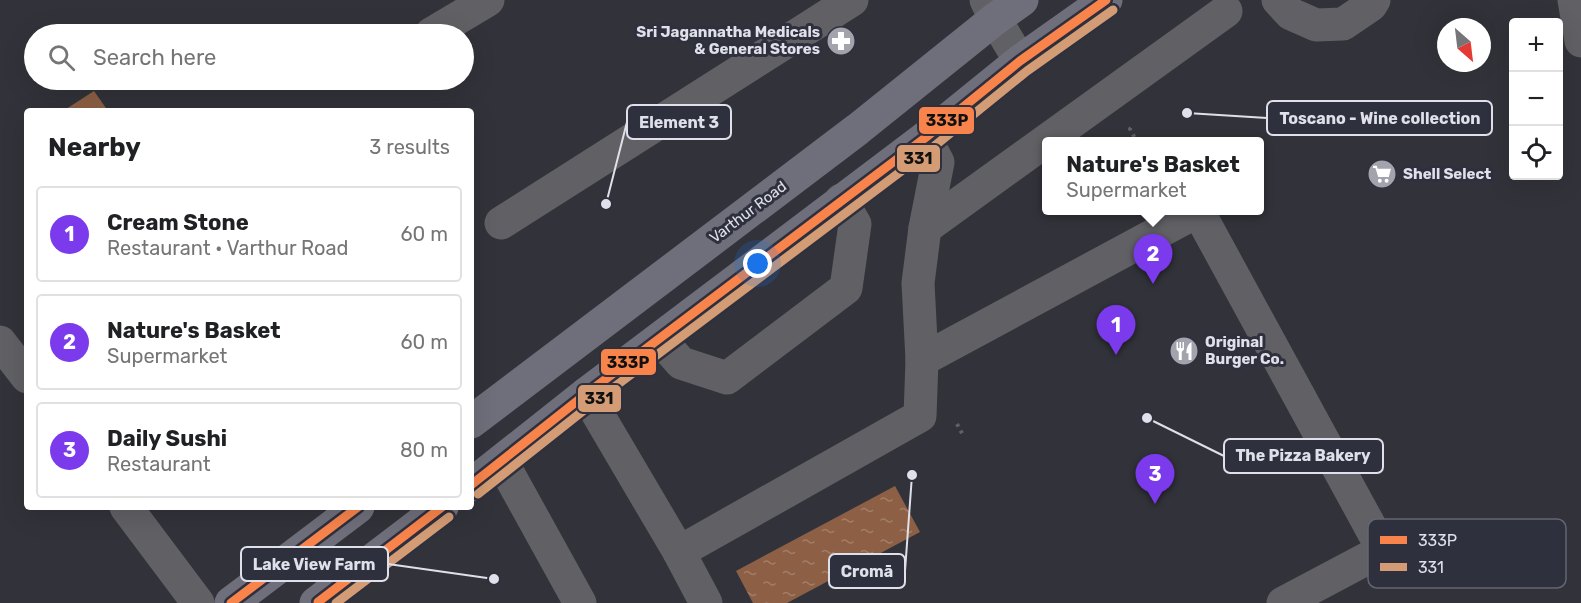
<!DOCTYPE html>
<meta charset="utf-8">
<style>
:root{--surface:#fff;--page:#f6f6f6;--text:#202124;--muted:#757577;--line:#e0e0e0;--accent:#7c3aed}
body{margin:0;font-family:Rubik,sans-serif;background:var(--page);color:var(--text)}
.controls{position:absolute;right:18px;top:18px;display:grid;overflow:hidden;border-radius:6px;box-shadow:0 6px 24px #0002}
.controls button{width:54px;height:54px;display:grid;place-items:center;padding:0;border:0;border-bottom:2px solid var(--line);background:var(--surface);color:var(--text);font:30px sans-serif}
.compass{position:absolute;left:1437px;top:18px;width:54px;height:54px;border-radius:50%;background:var(--surface);box-shadow:0 6px 24px #0002;rotate:152deg}
.you{position:absolute;left:758px;top:264px;width:21px;height:21px;margin:-15px;border:4px solid #fff;border-radius:50%;background:#1a73e8;box-shadow:0 0 0 9px #1a73e833}
.badge{display:grid;place-items:center;width:39px;height:39px;border-radius:50%;background:var(--accent);color:#fff;font-size:20px;font-weight:700}
.pin{position:absolute;translate:-50% -50px;filter:drop-shadow(0 2px 3px #0008)}
.pin::after{content:'';position:absolute;top:32px;width:21px;height:18px;background:inherit;clip-path:polygon(0 0,100% 0,50% 100%)}
.popup{position:absolute;left:1042px;top:137px;width:222px;height:78px;box-sizing:border-box;display:grid;place-content:center;border-radius:6px;background:var(--surface);filter:drop-shadow(0 2px 4px #0005);font-size:20px;white-space:nowrap;color:var(--muted)}
.popup b{font-size:22px;color:var(--text)}
.popup::after{content:'';position:absolute;left:50%;top:100%;margin-left:-12px;border:12px solid transparent;border-top-color:var(--surface)}
.list{margin:0;padding:0;list-style:none}
h2{display:flex;justify-content:space-between;align-items:center;height:78px;margin:0;padding:0 24px;font-size:26px}
h2 small{font-size:20px;font-weight:400;color:var(--muted)}
.list li{display:grid;grid-template-columns:39px 1fr auto;gap:18px;align-items:center;box-sizing:border-box;height:96px;margin:0 12px 12px;padding:0 12px;border:2px solid var(--line);border-radius:6px}
.list b{display:block;font-size:22px;white-space:nowrap}
.list p{margin:0;font-size:20px;white-space:nowrap;color:var(--muted)}
.list em{font-size:20px;font-style:normal;color:var(--muted)}
.icon{flex:none;width:33px;height:33px;fill:none;stroke:currentColor;stroke-width:2;stroke-linecap:round;stroke-linejoin:round}
.map{position:relative;flex:none;width:1581px;height:603px;overflow:hidden}
.search{position:absolute;background:var(--surface);box-shadow:0 6px 24px #0002;left:24px;top:24px;width:450px;height:66px;display:flex;align-items:center;gap:15px;box-sizing:border-box;padding:0 21px;border-radius:33px;color:var(--muted);font-size:22px}
.panel{position:absolute;background:var(--surface);box-shadow:0 6px 24px #0002;left:24px;top:108px;width:450px;height:402px;border-radius:6px}
.map>svg:first-child{display:block}
.water{fill:url(#water-ripples)}
.lines{fill:none;stroke-linecap:round;stroke-linejoin:round}
.path{stroke:#606166;stroke-width:4;stroke-dasharray:3 4.5;stroke-linecap:butt}
.minor{stroke:#606065;stroke-width:33}
.major{stroke:#6e6f7a;stroke-width:33}
.bus-1-casing{stroke:#2f303e;stroke-width:14}
.bus-2-casing{stroke:#2f303e;stroke-width:14}
.bus-1{stroke:#f8844c;stroke-width:9}
.bus-2{stroke:#d39c74;stroke-width:9}
.labels{text-anchor:middle;dominant-baseline:central;stroke-width:6;stroke-linejoin:round;paint-order:stroke}
.poi-label{font-size:15px;font-weight:bold;fill:#dfe0ea;stroke:#2f303e;text-anchor:start}
.street-label{font-size:15px;fill:#dfe0ea;stroke:#2f303e}
.key{fill:#2f303e;stroke:#646572;stroke-width:1.5}
.key-label{font-size:16px;fill:#dfe0ea}
.leader{fill:none;stroke:#dfe0ea;stroke-width:2}
.callout-dot{fill:#dfe0ea;stroke:#2f303e;stroke-width:2}
.callout{fill:#2f303e;stroke:#dfe0ea;stroke-width:2}
.callout-label{font-size:16px;text-anchor:middle;font-weight:bold;fill:#dfe0ea}
.line-badge{stroke:#2f303e;stroke-width:2}
.pale-badge-label{font-size:16px;text-anchor:middle;font-weight:bold;fill:#111}
</style>
<div class="map">
<svg width="1581" height="603" viewBox="0 0 1581 603">
<defs>
<pattern id="water-ripples" width="26" height="14" patternUnits="userSpaceOnUse" patternTransform="scale(1.5)"><rect width="26" height="14" fill="#8d6045"/><path d="M2 4q2-2 4 0t4 0M15 11q2-2 4 0t4 0" fill="none" stroke="#a27e69"/></pattern>
</defs>
<rect width="100%" height="100%" fill="#32333a"/>
<!-- water -->
<g class="water">
<polygon points="94,91 108,111 63,111"/>
<polygon points="895,486 920,532 787,603 753,603 736,571"/>
</g>
<g class="lines">
<!-- path -->
<g class="path">
<polyline points="1131,128 1130,129 1137,142"/>
<polyline points="957,424 963,435"/>
</g>
<!-- minor -->
<g class="minor">
<polyline points="986,0 995,19 1020,61"/>
<polyline points="1278,0 1291,14 1316,25 1343,24 1371,5 1374,0"/>
<polyline points="1574,0 1581,41"/>
<polyline points="431,34 488,0"/>
<polyline points="501,223 852,0"/>
<polyline points="925,228 1226,11"/>
<polyline points="660,339 681,363 727,378 846,288 855,224 841,200"/>
<polyline points="0,342 27,377"/>
<polyline points="922,360 1198,211 1383,550 1283,603"/>
<polyline points="586,394 679,552 920,416 922,360 918,283 925,228 938,162 925,138"/>
<polyline points="502,462 580,603"/>
<polyline points="126,507 198,603"/>
<polyline points="679,552 706,603"/>
</g>
<!-- major -->
<g class="major">
<polyline points="471,422 858,129 995,19 1022,0"/>
<polyline points="471,485 586,394 925,138 1020,61 1106,0"/>
<polyline points="231,603 358,507"/>
<polyline points="316,603 442,507"/>
</g>
<!-- bus-1 casing -->
<g class="bus-1-casing">
<g id="bus-1">
<polyline points="471,485 586,394 925,138 1020,61 1106,0"/>
<polyline points="318,602 442,507"/>
<polyline points="231,603 358,507"/>
</g>
</g>
<!-- bus-2 casing -->
<g class="bus-2-casing">
<g id="bus-2">
<polyline points="478,494 593,403 932,148 1027,71 1113,10"/>
<polyline points="336,603 449,517"/>
</g>
</g>
<!-- bus-1 -->
<use href="#bus-1" class="bus-1"/>
<!-- bus-2 -->
<use href="#bus-2" class="bus-2"/>
</g>
<!-- icons -->
<defs>
<g id="pharmacy-disc" transform="scale(1.5)"><circle r="9.5" fill="#a2a3ac" stroke="#2f303e"/><path d="M-2-6h4v4h4v4h-4v4h-4v-4h-4v-4h4Z" fill="#fff"/></g>
<g id="supermarket-disc" transform="scale(1.5)"><circle r="9.5" fill="#a2a3ac" stroke="#2f303e"/><path d="M-6-5.5h2.5l.6 2H6L4.5 2H-2.5L-4.4-4H-6ZM-1.5 3.2a1.3 1.3 0 1 0 .1 0ZM3 3.2a1.3 1.3 0 1 0 .1 0Z" fill="#fff"/></g>
<g id="restaurant-disc" transform="scale(1.5)"><circle r="9.5" fill="#a2a3ac" stroke="#2f303e"/><path d="M-5-6h1v4h1v-4h1v4h1v-4h1v5L-1.5 .5V6h-2V.5L-5-1ZM5-6V6H3V1.5H1.5Q1.5-4 5-6Z" fill="#fff"/></g>
</defs>
<g fill-rule="evenodd">
<use href="#pharmacy-disc" x="841" y="41"/>
<use href="#supermarket-disc" x="1382" y="174"/>
<use href="#restaurant-disc" x="1184" y="351"/>
</g>
<g class="labels">
<!-- poi labels -->
<g class="poi-label">
<text x="820" y="32" text-anchor="end">Sri Jagannatha Medicals<tspan x="820" dy="17">&amp; General Stores</tspan></text>
<text x="1403" y="174">Shell Select</text>
<text x="1205" y="342">Original<tspan x="1205" dy="17">Burger Co.</tspan></text>
</g>
<!-- street labels -->
<g class="street-label">
<text transform="translate(748 212) rotate(-37)">Varthur Road</text>
</g>
</g>
<!-- legend -->
<rect x="1368" y="519" width="198" height="69" rx="9" class="key"/>
<rect x="1380" y="536" width="27" height="8" fill="#f8844c"/>
<rect x="1380" y="563" width="27" height="8" fill="#d39c74"/>
<g class="key-label">
<text x="1418" y="546">333P</text>
<text x="1418" y="573">331</text>
</g>
<!-- callouts -->
<path class="leader" d="M1187 113L1267 118M606 204L627 122M1147 418L1224 456M494 579L388 564M912 475L905 571"/>
<g class="callout-dot">
<circle cx="1187" cy="113" r="6"/>
<circle cx="606" cy="204" r="6"/>
<circle cx="1147" cy="418" r="6"/>
<circle cx="494" cy="579" r="6"/>
<circle cx="912" cy="475" r="6"/>
</g>
<g class="callout">
<rect x="1267" y="101" width="225" height="34" rx="6"/>
<rect x="627" y="105" width="104" height="34" rx="6"/>
<rect x="1224" y="439" width="159" height="34" rx="6"/>
<rect x="241" y="547" width="147" height="34" rx="6"/>
<rect x="829" y="554" width="76" height="34" rx="6"/>
</g>
<g class="callout-label">
<text x="1380" y="124">Toscano - Wine collection</text>
<text x="679" y="128">Element 3</text>
<text x="1303" y="461">The Pizza Bakery</text>
<text x="314" y="570">Lake View Farm</text>
<text x="867" y="577">Cromā</text>
</g>
<g class="line-badge">
<rect x="918" y="106" width="57" height="29" rx="6" fill="#f8844c"/>
<rect x="896" y="144" width="45" height="29" rx="6" fill="#d39c74"/>
<rect x="600" y="348" width="57" height="28" rx="6" fill="#f8844c"/>
<rect x="577" y="384" width="45" height="29" rx="6" fill="#d39c74"/>
</g>
<g class="pale-badge-label">
<text x="947" y="126">333P</text>
<text x="918" y="164">331</text>
<text x="628" y="368">333P</text>
<text x="599" y="404">331</text>
</g>
</svg>
<div class="controls">
<button>+</button>
<button>−</button>
<button><svg class="icon" aria-label="locate" viewBox="0 0 24 24"><circle cx="12" cy="12" r="6"/><path d="M12 2v4M12 18v4M2 12h4M18 12h4"/></svg></button>
</div>
<svg class="compass" viewBox="-18 -18 36 36"><path d="M0-13l5 13h-10z" fill="#e53935"/><path d="M0 13l5-13h-10z" fill="#757577"/></svg>
<div class="you"></div>
<div class="pin badge" style="left:1116px;top:355px">1</div>
<div class="pin badge" style="left:1153px;top:284px">2</div>
<div class="popup"><b>Nature's Basket</b>Supermarket</div>
<div class="pin badge" style="left:1155px;top:504px">3</div>
<div class="search"><svg class="icon" aria-label="search" viewBox="0 0 24 24"><circle cx="10" cy="10" r="6"/><path d="M15 15l6 6"/></svg>Search here</div>
<section class="panel">
<h2>Nearby<small>3 results</small></h2>
<ul class="list">
<li><span class="badge">1</span><div><b>Cream Stone</b><p>Restaurant · Varthur Road</p></div><em>60 m</em></li>
<li><span class="badge">2</span><div><b>Nature's Basket</b><p>Supermarket</p></div><em>60 m</em></li>
<li><span class="badge">3</span><div><b>Daily Sushi</b><p>Restaurant</p></div><em>80 m</em></li>
</ul>
</section>
</div>
